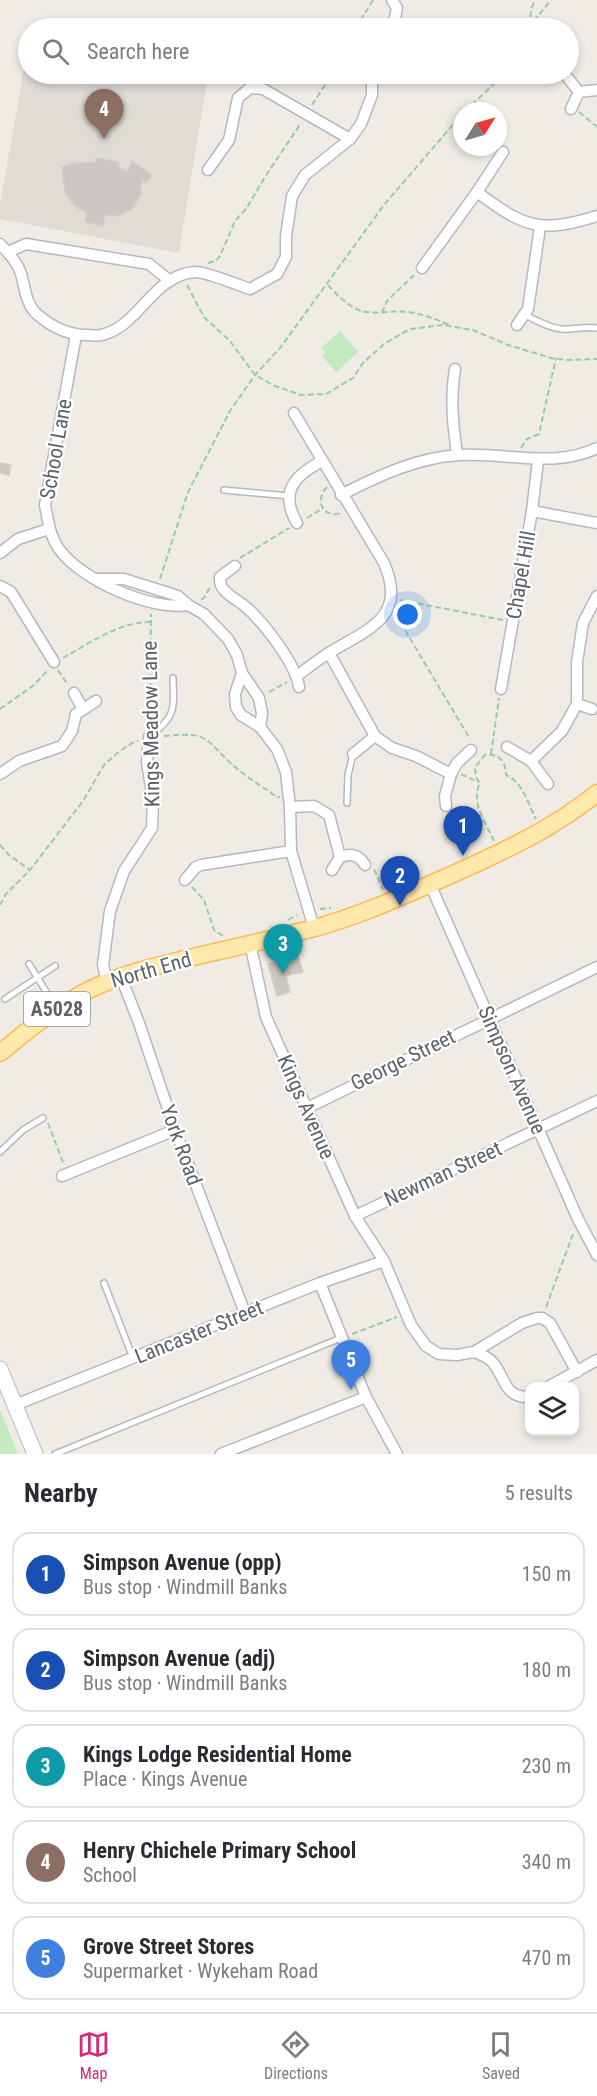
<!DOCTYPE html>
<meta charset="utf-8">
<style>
:root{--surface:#fff;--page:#f2f2f3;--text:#2b2b33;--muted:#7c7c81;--line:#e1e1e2;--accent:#db2777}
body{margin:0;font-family:"Roboto Condensed",sans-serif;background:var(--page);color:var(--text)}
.controls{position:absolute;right:18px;bottom:18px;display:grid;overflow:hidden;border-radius:12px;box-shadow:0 3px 9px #0003}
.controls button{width:54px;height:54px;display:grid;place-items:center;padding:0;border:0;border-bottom:2px solid var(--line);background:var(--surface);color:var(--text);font:30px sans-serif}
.compass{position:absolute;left:453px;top:102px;width:54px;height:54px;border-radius:50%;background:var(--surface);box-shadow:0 3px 9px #0003;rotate:53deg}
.you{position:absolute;left:408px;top:615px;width:21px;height:21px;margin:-15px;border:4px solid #fff;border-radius:50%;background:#1a73e8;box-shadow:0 0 0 9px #1a73e833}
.badge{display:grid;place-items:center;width:39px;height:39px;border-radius:50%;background:var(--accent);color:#fff;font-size:20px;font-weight:700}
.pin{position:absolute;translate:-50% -50px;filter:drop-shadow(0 2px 3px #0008)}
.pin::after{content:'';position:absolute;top:32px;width:21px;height:18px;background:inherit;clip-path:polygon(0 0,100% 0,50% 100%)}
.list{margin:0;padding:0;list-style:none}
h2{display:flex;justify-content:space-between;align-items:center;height:78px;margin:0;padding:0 24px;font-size:26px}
h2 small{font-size:20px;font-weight:400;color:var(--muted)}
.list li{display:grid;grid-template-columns:39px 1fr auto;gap:18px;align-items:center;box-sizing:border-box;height:84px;margin:0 12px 12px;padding:0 12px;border:2px solid var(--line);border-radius:18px}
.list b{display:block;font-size:22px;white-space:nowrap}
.list p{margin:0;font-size:20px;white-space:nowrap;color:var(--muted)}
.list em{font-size:20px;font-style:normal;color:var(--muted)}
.icon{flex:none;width:33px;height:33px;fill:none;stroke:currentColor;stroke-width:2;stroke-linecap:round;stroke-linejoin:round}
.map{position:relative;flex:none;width:597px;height:1454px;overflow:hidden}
.search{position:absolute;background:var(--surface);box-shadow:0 3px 9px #0003;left:18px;right:18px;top:18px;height:66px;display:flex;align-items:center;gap:15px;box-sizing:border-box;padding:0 21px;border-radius:33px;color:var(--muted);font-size:22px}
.sheet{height:558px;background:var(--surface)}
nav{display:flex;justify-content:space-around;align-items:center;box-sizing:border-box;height:84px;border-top:2px solid var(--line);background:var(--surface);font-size:16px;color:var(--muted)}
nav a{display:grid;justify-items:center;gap:3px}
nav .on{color:var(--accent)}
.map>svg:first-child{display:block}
.education{fill:#e0dbd4}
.green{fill:#c4eac0}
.building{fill:#cbc7c2;stroke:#d6cec3;stroke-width:1.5}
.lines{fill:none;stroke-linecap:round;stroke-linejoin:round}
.service-casing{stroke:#b5b9bd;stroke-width:8}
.minor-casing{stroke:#b5b9bd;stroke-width:13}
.secondary-casing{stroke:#b6bbc0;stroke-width:17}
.primary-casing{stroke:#fdba52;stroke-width:19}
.path{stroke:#9acea2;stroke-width:2;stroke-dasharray:6 3;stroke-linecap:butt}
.service{stroke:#fff;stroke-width:5}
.minor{stroke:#fff;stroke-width:10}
.secondary{stroke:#fff;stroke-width:15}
.primary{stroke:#ffe8ab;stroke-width:16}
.labels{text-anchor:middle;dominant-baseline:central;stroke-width:4.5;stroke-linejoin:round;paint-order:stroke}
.shield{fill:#fff;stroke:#8d9195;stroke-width:1.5}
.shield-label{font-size:20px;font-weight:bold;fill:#5c6267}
.street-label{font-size:21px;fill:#5c6267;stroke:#fff}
</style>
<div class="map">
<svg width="597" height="1454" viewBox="0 0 597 1454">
<rect width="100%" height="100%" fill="#f0ece5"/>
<!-- education -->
<polygon class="education" points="28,46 28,74 208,74 179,253 0,219 0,205"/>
<!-- green -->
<g class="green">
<polygon points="340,331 358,352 336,372 322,356 325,353 321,348"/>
<polygon points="0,1409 18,1454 0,1454"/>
</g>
<!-- building -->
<g class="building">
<polygon points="96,158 119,162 119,167 128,171 132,161 152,175 146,183 142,180 140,192 142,193 133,208 118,216 105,215 103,226 85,222 87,213 74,206 65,192 62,167 75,163 95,162"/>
<polygon points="0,463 11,465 9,475 0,473"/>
<polygon points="298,956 303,972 286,976 290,992 277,996 268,964"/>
</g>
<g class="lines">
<!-- service casing -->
<g class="service-casing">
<g id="service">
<path d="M524 314C535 320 549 328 562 329 574 330 584 326 597 328"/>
<polyline points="224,490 289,496"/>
<path d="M149 737C176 716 174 711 173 678"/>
<polyline points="347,803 348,775 353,754"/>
<polyline points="29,964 55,1006"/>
<polyline points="5,999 55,966"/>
<polyline points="0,1152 23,1130 43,1118"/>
<polyline points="104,1283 133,1358"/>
<polyline points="55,1454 341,1338"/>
</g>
</g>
<!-- minor casing -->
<g class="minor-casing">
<g id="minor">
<polyline points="392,0 397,8 393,28"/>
<polyline points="568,78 579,92"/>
<polyline points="250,88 257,74"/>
<polyline points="571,109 579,92 597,90"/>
<polyline points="208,170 229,140 238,98 250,88 263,89 350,139"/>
<polyline points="477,192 503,152"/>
<path d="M0 244C8 252 18 263 21 274 25 287 26 306 38 315 52 327 68 335 87 335 91 335 97 336 101 335 138 328 152 276 194 272 205 271 238 285 250 289L277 274 286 257V236L292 196 305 175 350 139 361 124 372 95V74"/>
<polyline points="8,252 26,244 149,264 170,281"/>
<path d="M422 268 477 192C524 227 539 234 597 216"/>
<polyline points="517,325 528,309 540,227"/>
<path d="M76 335 45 505C48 521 50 536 59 549 81 580 151 611 188 605"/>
<path d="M455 369C450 400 453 424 457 455"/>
<path d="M294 413 384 563C407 616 371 628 332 651 320 658 309 667 297 676"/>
<path d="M341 495C378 476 418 457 460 455 506 452 553 469 597 448"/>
<polyline points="532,511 597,523"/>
<path d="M297 523C279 492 294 476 322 461"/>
<polyline points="0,553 18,539 49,529"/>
<path d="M235 566 220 577C220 582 220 586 224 590 230 597 239 601 246 607 264 623 296 664 299 687"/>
<polyline points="97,579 124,579 178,596 188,605 204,614 228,639 237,655 242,673 259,698 262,713 260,727"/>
<polyline points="0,586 11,592 54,662"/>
<polyline points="329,653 375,736 392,748 416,756 451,774 457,763 471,750"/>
<polyline points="242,673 235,694 236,707 241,715 260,727 277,749 286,772 290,807 291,851 314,928"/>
<polyline points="501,689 532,511 538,460"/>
<polyline points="74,693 83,709"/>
<polyline points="577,704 592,709"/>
<polyline points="507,747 531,761 548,784"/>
<polyline points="353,754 375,736"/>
<polyline points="531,761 562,731 577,704 577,662 583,623 597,596"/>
<polyline points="0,774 19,761 62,746 72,731 76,714 96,701"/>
<polyline points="446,806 445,796 451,774"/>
<path d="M290 807 314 806 329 815 340 857C352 853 359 855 365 865"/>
<polyline points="332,870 340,857"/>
<polyline points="185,880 196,867 201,865 291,851"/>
<polyline points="430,884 578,1219 597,1255"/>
<polyline points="250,943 266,1017 355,1216 384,1261 411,1325 426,1346 439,1354 457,1355 474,1352 522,1323 537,1318 542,1318 550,1323 577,1372"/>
<polyline points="121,977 139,1023 175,1130 245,1313"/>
<polyline points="107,982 103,965 110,911 124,871 152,828 153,800 147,762 149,737"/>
<polyline points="307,1108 597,967"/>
<polyline points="62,1176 175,1130"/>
<polyline points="355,1216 597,1101"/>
<polyline points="320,1283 366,1397 397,1454"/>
<path d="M474 1352C482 1355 489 1357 494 1364 506 1380 505 1398 530 1397"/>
<polyline points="550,1386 597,1360"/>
<polyline points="15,1405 320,1283 384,1261"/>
<polyline points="221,1454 366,1397"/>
</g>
</g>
<!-- secondary casing -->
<g class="secondary-casing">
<polyline id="secondary" points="0,1369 35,1454"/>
</g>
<!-- primary casing -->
<g class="primary-casing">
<path id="primary" d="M0 1053C28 1030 56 1007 89 990 127 971 169 963 210 953 244 946 278 937 311 929 360 916 405 895 451 875 502 852 553 829 597 793"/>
</g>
<!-- path -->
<g class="path">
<polyline points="530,26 531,9 535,0"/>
<polyline points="356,28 373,0"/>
<polyline points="528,28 551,0"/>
<polyline points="312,105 332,74"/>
<polyline points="465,111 505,74"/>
<polyline points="579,112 597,127"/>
<polyline points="208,263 216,261 220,256 235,221 246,209 265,177 301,123"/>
<polyline points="187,285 204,317 230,341 255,375 275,386 301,395 326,394 353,378 363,363 384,344 410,329 443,325 473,330 508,345 551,358 567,360 597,359"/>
<path d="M328 285C337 295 349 307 361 311 377 315 393 310 408 312 423 314 436 319 449 325"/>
<polyline points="382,313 387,301 414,275"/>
<polyline points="521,448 527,439 539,434 556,358"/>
<path d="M327 487C314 500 323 519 341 513"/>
<polyline points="307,518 323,508"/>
<polyline points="240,558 289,528"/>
<polyline points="160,579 188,492 230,411 255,375 280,348 384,205 462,114"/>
<polyline points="201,599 203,599 211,586"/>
<polyline points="400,600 503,620"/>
<polyline points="396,615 470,739"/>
<path d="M63 658C90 643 119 622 150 622"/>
<polyline points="58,670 68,685"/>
<polyline points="269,692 287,682"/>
<polyline points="0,709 34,685 47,671"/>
<polyline points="150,725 151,614"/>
<path d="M164 736C212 731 204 740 235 767 248 778 263 787 277 797H280"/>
<polyline points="491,754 499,698"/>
<polyline points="461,774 478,782"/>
<path d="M494 841C486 823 470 802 480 783L476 777 475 767 485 755C499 753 506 762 506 775 523 782 528 804 536 819"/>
<polyline points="0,845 9,855 30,870"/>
<polyline points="374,869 383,889"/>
<polyline points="192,887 204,900 214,930 223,936"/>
<polyline points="0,905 6,894 30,870 83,801 104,765 116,754 132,743 138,741"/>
<polyline points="320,909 331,908"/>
<polyline points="288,920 297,915"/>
<polyline points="48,1123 64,1165"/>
<polyline points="546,1307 573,1234"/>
<polyline points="352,1334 397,1317"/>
</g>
<!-- service -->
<use href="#service" class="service"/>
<!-- minor -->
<use href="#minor" class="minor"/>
<!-- secondary -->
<use href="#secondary" class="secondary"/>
<!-- primary -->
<use href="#primary" class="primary"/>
</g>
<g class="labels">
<!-- shield labels -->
<rect class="shield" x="24" y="992" width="66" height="34" rx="4.5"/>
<g class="shield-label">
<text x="57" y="1009">A5028</text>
</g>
<!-- street labels -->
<g class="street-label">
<text transform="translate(56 449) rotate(-80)">School Lane</text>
<text transform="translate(521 575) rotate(-80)">Chapel Hill</text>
<text transform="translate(151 724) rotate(-91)">Kings Meadow Lane</text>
<text transform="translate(151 970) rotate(-16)">North End</text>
<text transform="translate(403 1060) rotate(-26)">George Street</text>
<text transform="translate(512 1070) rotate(66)">Simpson Avenue</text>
<text transform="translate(306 1107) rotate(66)">Kings Avenue</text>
<text transform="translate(181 1145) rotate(70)">York Road</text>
<text transform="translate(443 1174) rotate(-25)">Newman Street</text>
<text transform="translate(199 1332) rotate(-22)">Lancaster Street</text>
</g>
</g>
</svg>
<div class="controls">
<button><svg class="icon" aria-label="layers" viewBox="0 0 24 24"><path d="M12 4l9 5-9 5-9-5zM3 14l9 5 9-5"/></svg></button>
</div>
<svg class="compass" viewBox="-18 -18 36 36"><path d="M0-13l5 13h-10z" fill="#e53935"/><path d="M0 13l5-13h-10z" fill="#7c7c81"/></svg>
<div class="you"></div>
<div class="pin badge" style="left:463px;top:856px;background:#1a4fb4">1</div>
<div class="pin badge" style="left:400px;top:906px;background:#1a4fb4">2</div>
<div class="pin badge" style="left:283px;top:974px;background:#0f9aa8">3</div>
<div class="pin badge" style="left:104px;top:139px;background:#8d6e63">4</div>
<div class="pin badge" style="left:351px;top:1390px;background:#3f7fe0">5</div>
<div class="search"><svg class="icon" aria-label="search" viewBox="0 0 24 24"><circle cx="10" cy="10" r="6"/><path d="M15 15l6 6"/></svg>Search here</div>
</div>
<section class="sheet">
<h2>Nearby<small>5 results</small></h2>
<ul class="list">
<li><span class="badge" style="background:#1a4fb4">1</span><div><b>Simpson Avenue (opp)</b><p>Bus stop · Windmill Banks</p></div><em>150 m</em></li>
<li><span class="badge" style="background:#1a4fb4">2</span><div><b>Simpson Avenue (adj)</b><p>Bus stop · Windmill Banks</p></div><em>180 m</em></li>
<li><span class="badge" style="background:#0f9aa8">3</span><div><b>Kings Lodge Residential Home</b><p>Place · Kings Avenue</p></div><em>230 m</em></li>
<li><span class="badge" style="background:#8d6e63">4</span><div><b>Henry Chichele Primary School</b><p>School</p></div><em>340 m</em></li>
<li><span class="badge" style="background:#3f7fe0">5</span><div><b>Grove Street Stores</b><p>Supermarket · Wykeham Road</p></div><em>470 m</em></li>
</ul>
</section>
<nav>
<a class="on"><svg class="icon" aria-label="map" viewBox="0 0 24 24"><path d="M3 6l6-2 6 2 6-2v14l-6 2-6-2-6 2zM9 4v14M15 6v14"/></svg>Map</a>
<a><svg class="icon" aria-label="directions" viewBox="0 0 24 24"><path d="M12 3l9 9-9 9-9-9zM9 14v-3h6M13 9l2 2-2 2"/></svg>Directions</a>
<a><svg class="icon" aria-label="saved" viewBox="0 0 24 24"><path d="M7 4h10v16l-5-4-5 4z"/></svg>Saved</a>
</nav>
